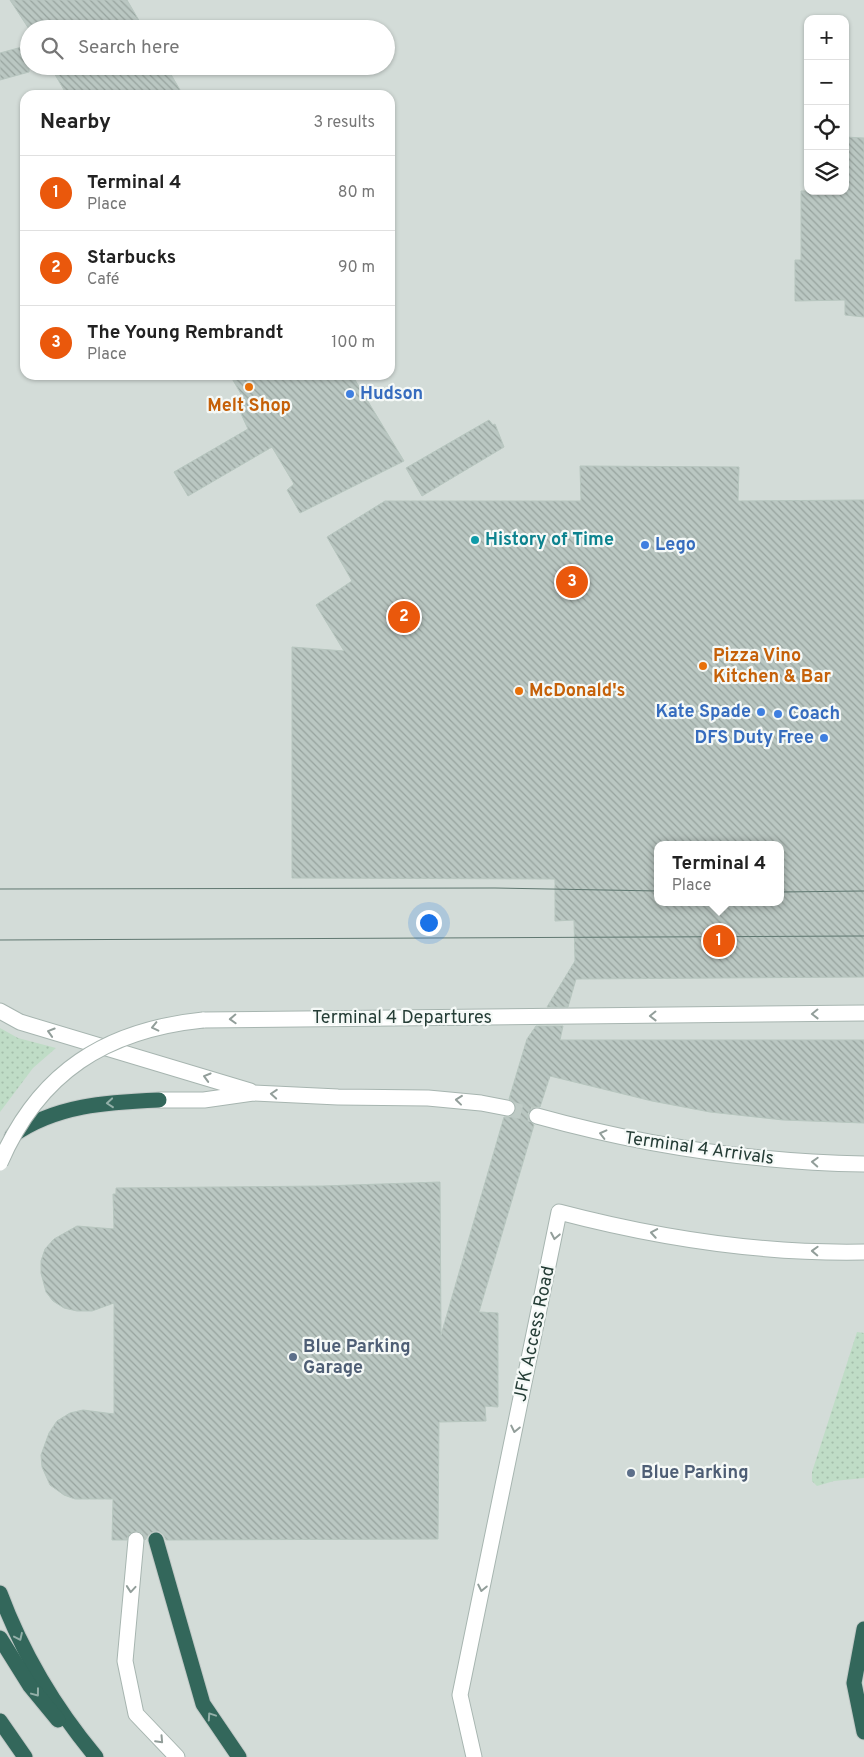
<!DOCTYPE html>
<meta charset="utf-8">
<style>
:root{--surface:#fff;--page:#f6f6f6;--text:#222;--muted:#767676;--line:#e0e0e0;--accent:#ea580c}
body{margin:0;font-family:Overpass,sans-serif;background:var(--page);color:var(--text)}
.controls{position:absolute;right:15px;top:15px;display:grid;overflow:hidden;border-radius:10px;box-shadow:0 1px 4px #0004}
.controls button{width:45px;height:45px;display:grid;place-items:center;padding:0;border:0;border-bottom:1px solid var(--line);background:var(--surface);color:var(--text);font:25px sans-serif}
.you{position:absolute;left:428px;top:922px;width:18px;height:18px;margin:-12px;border:4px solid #fff;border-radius:50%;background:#1a73e8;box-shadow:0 0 0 8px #1a73e833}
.badge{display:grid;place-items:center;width:32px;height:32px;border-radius:50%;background:var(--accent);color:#fff;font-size:16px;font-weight:700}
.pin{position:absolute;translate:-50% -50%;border:2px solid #fff;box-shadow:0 1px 5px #0006}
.popup{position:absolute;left:654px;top:841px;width:130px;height:65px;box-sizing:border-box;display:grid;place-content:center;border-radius:10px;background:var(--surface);filter:drop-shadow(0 1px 4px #0005);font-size:16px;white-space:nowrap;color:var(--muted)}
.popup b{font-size:19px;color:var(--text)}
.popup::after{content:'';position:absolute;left:50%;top:100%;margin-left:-10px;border:10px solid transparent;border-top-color:var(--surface)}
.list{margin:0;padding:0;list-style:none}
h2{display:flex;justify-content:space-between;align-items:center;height:65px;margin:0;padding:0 20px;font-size:21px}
h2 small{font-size:16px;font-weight:400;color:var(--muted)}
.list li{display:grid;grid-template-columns:32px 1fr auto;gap:15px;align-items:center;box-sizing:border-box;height:75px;padding:0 20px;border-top:1px solid var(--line)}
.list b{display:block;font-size:19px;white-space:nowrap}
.list p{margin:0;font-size:16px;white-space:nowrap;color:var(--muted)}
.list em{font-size:16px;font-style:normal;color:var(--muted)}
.icon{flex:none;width:28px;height:28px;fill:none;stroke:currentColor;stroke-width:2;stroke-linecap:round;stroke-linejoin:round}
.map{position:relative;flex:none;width:864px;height:1757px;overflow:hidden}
.search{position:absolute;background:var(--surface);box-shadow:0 1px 4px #0004;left:20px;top:20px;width:375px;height:55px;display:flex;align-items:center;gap:12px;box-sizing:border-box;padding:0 18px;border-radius:28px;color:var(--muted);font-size:19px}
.panel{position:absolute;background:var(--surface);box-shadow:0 1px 4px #0004;left:20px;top:90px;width:375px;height:290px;border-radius:15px}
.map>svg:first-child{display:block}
.built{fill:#d3dcd8;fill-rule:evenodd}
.grass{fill:url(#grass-dots)}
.building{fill:url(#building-back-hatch);stroke:#b7c6bf;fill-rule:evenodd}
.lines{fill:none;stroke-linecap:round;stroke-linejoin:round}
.minor-tunnel{stroke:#becac5;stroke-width:15;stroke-dasharray:15 8;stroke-linecap:butt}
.minor-casing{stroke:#a7b5b0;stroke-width:17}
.highway-casing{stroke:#c2c9c7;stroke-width:17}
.minor{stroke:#fff;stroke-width:15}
.highway{stroke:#33675b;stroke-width:15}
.tram{stroke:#607871;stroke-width:1}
.minor-bridge-casing{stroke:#a7b5b0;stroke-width:17;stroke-linecap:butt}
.minor-bridge{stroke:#fff;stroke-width:15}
.oneway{stroke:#929e9a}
.oneway2{stroke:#94b0a9}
.food-dot{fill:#e8710a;stroke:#f5f9f7;stroke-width:2}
.shop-dot{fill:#3f7fe0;stroke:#f5f9f7;stroke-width:2}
.culture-dot{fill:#0f9aa8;stroke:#f5f9f7;stroke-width:2}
.service-dot{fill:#5c6f8a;stroke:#f5f9f7;stroke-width:2}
.labels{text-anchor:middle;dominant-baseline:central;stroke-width:4.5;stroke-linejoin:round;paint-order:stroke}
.shop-label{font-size:18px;font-weight:bold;fill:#366cbe;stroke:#f5f9f7;text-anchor:start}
.food-label{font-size:18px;font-weight:bold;fill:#c56008;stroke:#f5f9f7;text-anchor:start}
.culture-label{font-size:18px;font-weight:bold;fill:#0d838f;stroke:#f5f9f7;text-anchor:start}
.street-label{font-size:18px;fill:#253d36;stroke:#f5f9f7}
.service-label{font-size:18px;font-weight:bold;fill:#4e5e75;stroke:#f5f9f7;text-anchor:start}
</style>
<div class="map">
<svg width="864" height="1757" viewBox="0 0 864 1757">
<defs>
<pattern id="grass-dots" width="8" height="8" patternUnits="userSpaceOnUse" patternTransform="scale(1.25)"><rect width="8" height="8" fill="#bfdcc6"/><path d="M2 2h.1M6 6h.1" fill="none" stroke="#a4beab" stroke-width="1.8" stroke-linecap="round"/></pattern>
<pattern id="building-back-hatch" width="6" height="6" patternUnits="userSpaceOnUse" patternTransform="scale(1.25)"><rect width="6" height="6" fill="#bac7c2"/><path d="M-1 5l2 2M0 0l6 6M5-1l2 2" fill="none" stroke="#97a39e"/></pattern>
</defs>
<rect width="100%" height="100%" fill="#e4ede9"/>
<!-- built -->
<path class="built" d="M0 0H864V1757H0ZM808 19H845V191H808ZM29 29H386V66H29ZM25 95H390V375H25ZM658 845H780V902H658Z"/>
<!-- grass -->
<g class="grass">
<polygon points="0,1028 18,1038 56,1048 33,1068 0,1112"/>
<polygon points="857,1332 864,1333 864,1478 834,1481 817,1486 812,1481 812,1472"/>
</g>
<!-- building -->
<g class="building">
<polygon points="10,0 127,0 144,29 29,29"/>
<polygon points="29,45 29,72 0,80 0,53"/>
<polygon points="50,66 166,66 183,95 67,95"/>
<polygon points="845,137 864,138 864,317 845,315 845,300 795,301 795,260 801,260 801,191 845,191"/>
<polygon points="230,375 352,375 404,461 300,513 287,490 294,484 272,447 188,496 174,472 248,429 237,405 245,401"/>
<polygon points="489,420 493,425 495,424 504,447 422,496 406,468"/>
<path d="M580 466 739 467 738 501 864 500V977L576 979 568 1007H547L575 961 574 920 555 921V879L292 878V647L344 651 316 605 352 581 327 537 385 501H581ZM658 845H780V902H658Z"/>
<polygon points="536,1026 563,1026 560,1040 864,1040 864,1123 783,1120 710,1112 652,1101 550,1076 540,1107 534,1107 528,1113 528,1119 534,1125 479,1312 498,1313 498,1407 485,1406 486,1421 439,1422 438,1539 166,1540 163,1534 158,1531 150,1533 145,1540 142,1533 136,1531 129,1534 127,1540 112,1540 113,1499 75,1499 64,1495 50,1485 42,1467 41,1455 49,1433 57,1421 70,1413 83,1410 114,1414 114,1303 92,1311 77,1311 64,1308 53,1301 46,1292 41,1273 41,1261 45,1249 54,1239 77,1226 114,1229 113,1194 116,1194 116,1188 323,1186 440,1182 441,1335 504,1117 511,1117 516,1110 516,1104 509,1099 527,1039"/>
</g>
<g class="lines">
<!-- minor-tunnel -->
<polyline class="minor-tunnel" points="507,1108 537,1116"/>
<!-- minor casing -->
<g class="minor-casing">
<g id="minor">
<polyline points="0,1011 20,1022 250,1091"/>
<polyline points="203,1020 864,1013"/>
<polyline points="159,1100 204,1100 253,1093 338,1097 428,1098 481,1103 507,1108"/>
<path d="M537 1116C645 1146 752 1162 864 1164"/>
<polyline points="136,1540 125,1661 136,1714 177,1757"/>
<path d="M474 1757 460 1695 559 1212C658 1238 761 1254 864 1252"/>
</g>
</g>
<!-- highway casing -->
<g class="highway-casing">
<g id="highway">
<path d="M12 1136C55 1105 108 1102 159 1100"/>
<polyline points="156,1540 203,1704 239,1757"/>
<path d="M0 1593C22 1652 56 1709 96 1757"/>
<polyline points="864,1629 854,1683 864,1732"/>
<polyline points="0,1638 30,1686 58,1720"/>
<polyline points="0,1721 25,1757"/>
</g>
</g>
<!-- minor -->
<use href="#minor" class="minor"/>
<!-- highway -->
<use href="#highway" class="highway"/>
<!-- tram -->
<g class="tram">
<polyline points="0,889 495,888 658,891"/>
<polyline points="780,892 864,891"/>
<polyline points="0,940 864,936"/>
</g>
<!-- minor-bridge casing -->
<g class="minor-bridge-casing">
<path id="minor-bridge" d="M0 1163C39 1072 106 1030 203 1020"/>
</g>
<!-- minor-bridge -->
<use href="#minor-bridge" class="minor-bridge"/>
</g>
<!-- one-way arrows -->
<defs><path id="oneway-chevron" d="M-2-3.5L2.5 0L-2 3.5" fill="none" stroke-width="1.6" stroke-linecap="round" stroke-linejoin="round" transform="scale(1.25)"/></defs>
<g class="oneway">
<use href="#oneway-chevron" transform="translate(815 1014) rotate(179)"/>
<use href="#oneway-chevron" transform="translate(653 1016) rotate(179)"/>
<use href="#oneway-chevron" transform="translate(233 1019) rotate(178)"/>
<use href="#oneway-chevron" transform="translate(155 1027) rotate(167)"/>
<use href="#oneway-chevron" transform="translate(51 1032) rotate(-163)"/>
<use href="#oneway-chevron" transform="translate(207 1077) rotate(-164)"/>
<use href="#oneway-chevron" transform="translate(274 1094) rotate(-176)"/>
<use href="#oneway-chevron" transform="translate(459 1100) rotate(-174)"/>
<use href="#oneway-chevron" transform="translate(603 1134) rotate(-166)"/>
<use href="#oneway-chevron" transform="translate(815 1162) rotate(-177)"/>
<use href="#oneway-chevron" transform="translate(654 1233) rotate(-170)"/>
<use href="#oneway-chevron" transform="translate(555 1236) rotate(101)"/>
<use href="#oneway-chevron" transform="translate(815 1251) rotate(-178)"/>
<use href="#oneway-chevron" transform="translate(515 1429) rotate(102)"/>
<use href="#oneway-chevron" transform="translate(482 1588) rotate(102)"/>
<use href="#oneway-chevron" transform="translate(131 1589) rotate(95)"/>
<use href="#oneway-chevron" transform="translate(160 1740) rotate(47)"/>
</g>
<g class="oneway2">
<use href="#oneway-chevron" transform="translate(110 1103) rotate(175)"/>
<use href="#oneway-chevron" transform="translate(19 1637) rotate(65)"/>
<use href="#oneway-chevron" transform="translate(36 1693) rotate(53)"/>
<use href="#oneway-chevron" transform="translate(211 1716) rotate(-124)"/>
</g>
<!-- markers -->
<g class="food-dot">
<circle cx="249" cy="387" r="5"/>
<circle cx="703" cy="666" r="5"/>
<circle cx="519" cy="691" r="5"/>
</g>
<g class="shop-dot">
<circle cx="350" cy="394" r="5"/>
<circle cx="645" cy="545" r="5"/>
<circle cx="761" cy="712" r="5"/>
<circle cx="778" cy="714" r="5"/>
<circle cx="824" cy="738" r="5"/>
</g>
<circle class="culture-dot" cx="475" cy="540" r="5"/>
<g class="service-dot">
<circle cx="293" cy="1357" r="5"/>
<circle cx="631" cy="1473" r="5"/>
</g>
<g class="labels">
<!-- shop labels -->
<g class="shop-label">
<text x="360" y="394">Hudson</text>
<text x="655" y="545">Lego</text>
<text x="751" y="712" text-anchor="end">Kate Spade</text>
<text x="788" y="714">Coach</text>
<text x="814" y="738" text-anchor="end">DFS Duty Free</text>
</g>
<!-- food labels -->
<g class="food-label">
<text x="249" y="406" text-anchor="middle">Melt Shop</text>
<text x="713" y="656">Pizza Vino<tspan x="713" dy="21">Kitchen &amp; Bar</tspan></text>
<text x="529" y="691">McDonald's</text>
</g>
<!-- culture labels -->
<g class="culture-label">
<text x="485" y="540">History of Time</text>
</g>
<!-- street labels -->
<g class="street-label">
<text x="402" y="1018">Terminal 4 Departures</text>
<text transform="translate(699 1149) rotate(8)">Terminal 4 Arrivals</text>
<text transform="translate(535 1334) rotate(-78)">JFK Access Road</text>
</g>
<!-- service labels -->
<g class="service-label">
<text x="303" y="1347">Blue Parking<tspan x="303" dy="21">Garage</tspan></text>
<text x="641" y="1473">Blue Parking</text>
</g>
</g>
</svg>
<div class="controls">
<button>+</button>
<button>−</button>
<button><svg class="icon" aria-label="locate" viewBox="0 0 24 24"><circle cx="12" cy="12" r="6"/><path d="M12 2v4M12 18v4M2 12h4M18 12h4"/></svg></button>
<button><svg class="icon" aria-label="layers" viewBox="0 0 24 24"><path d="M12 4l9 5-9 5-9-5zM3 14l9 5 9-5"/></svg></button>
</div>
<div class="you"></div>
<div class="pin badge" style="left:719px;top:941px">1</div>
<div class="popup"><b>Terminal 4</b>Place</div>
<div class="pin badge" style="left:404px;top:617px">2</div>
<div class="pin badge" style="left:572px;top:582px">3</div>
<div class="search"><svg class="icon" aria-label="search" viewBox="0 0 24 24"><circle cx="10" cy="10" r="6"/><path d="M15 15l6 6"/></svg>Search here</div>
<section class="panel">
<h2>Nearby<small>3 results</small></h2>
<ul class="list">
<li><span class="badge">1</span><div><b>Terminal 4</b><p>Place</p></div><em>80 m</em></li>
<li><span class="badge">2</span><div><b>Starbucks</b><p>Café</p></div><em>90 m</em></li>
<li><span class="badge">3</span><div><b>The Young Rembrandt</b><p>Place</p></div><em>100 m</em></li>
</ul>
</section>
</div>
